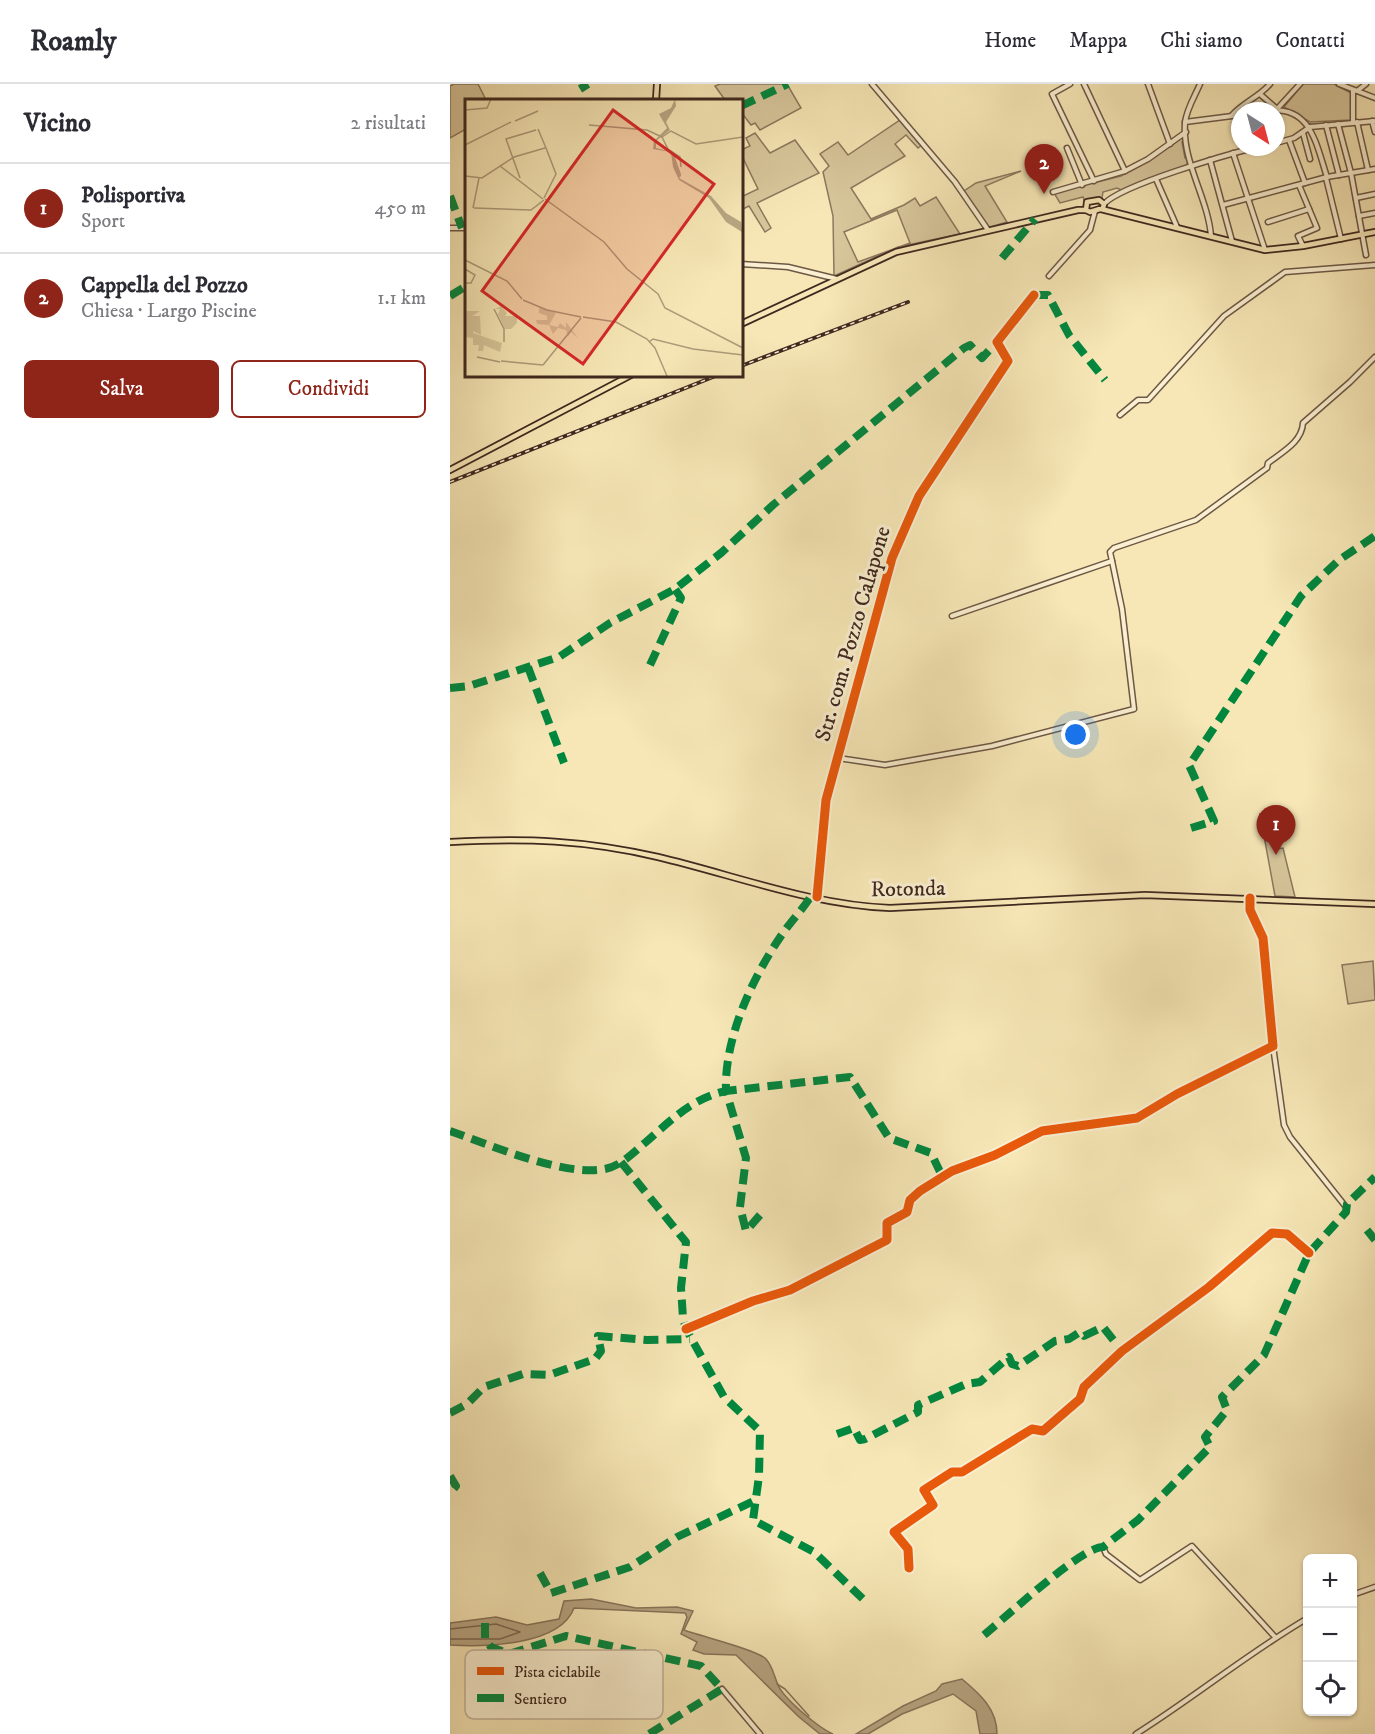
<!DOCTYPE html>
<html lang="it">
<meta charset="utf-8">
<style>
:root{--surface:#fff;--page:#f7f7f7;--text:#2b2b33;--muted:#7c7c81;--line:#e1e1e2;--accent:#8f2418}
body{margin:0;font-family:"IM FELL DW Pica",serif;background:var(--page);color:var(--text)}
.controls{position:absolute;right:18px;bottom:18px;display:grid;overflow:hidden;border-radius:9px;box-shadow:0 2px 4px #0004}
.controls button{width:54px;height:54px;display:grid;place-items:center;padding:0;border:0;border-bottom:2px solid var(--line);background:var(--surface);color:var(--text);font:30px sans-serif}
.compass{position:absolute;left:781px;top:18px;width:54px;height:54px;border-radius:50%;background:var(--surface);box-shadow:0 2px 4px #0004;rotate:144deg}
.you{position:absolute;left:626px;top:651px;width:21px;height:21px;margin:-15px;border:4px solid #fff;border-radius:50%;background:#1a73e8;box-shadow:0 0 0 9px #1a73e833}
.badge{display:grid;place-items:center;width:39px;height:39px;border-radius:50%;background:var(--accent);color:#fff;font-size:20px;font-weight:700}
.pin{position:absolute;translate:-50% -50px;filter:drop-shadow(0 2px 3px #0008)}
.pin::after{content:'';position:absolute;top:32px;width:21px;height:18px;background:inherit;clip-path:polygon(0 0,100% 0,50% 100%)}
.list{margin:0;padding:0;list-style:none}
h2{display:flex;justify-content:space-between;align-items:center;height:78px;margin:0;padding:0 24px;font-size:26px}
h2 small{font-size:20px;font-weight:400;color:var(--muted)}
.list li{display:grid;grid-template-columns:39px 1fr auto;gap:18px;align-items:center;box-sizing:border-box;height:90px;padding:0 24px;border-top:2px solid var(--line)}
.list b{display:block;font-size:22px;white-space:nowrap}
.list p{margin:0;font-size:20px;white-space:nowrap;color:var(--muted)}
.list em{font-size:20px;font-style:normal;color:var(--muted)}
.actions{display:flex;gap:12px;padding:18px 24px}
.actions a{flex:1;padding:14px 0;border:2px solid var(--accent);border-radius:9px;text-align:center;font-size:21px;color:var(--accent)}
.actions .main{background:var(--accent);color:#fff}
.icon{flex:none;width:33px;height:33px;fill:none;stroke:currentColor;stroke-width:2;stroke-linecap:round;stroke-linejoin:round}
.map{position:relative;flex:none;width:925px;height:1650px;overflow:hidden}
header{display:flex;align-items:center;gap:36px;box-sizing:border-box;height:84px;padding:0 30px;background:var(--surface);border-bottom:2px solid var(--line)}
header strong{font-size:28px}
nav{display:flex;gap:33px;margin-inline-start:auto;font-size:21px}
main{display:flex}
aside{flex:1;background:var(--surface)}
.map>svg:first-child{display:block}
.green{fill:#d8c79c;stroke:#8c785e;stroke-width:1.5;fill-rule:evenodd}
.water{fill:#b8a683;stroke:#88745b;stroke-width:1.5}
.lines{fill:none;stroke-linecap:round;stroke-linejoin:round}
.shore{stroke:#7c6751;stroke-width:1.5}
.stream{stroke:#88745b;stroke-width:1.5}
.minor-casing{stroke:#6d5845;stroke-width:7}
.major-casing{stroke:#3f281f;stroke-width:8}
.minor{stroke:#faefd0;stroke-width:4}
.major{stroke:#f7e7b6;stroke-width:4.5}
.rail-casing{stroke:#3f281f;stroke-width:4}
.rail{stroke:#faefd0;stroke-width:1.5;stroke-dasharray:4.5;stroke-linecap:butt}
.quiet{stroke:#00873e;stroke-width:8;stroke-dasharray:15 8;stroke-linecap:butt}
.cycleway-casing{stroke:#faefd0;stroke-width:13}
.cycleway{stroke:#e8590c;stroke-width:9}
.labels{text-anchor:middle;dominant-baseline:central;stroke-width:6;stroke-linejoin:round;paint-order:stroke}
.street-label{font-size:22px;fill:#3f281f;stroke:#faefd0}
.inset-road{fill:none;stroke:#ad9b7a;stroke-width:1.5}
.view{fill:#d62828;fill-opacity:0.15;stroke:#d62828;stroke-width:3}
.inset-edge{fill:none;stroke:#3f281f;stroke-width:3}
.key{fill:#faefd0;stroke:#c2b39b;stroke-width:1.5}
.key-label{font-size:16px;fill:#3f281f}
</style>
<header>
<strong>Roamly</strong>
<nav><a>Home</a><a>Mappa</a><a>Chi siamo</a><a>Contatti</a></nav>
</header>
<main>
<aside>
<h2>Vicino<small>2 risultati</small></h2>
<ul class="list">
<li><span class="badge">1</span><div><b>Polisportiva</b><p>Sport</p></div><em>450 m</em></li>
<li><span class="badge">2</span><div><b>Cappella del Pozzo</b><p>Chiesa · Largo Piscine</p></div><em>1.1 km</em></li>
</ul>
<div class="actions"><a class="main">Salva</a><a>Condividi</a></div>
</aside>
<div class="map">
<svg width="925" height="1650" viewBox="0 0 925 1650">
<rect width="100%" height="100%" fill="#f7e7b6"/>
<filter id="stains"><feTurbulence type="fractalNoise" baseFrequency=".00333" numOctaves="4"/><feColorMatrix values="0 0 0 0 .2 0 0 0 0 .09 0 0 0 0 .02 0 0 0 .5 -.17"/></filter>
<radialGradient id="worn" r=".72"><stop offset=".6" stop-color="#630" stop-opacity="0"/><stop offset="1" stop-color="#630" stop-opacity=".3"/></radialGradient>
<!-- green -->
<g class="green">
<polygon points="4,0 28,0 36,16 16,16 16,45 0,54 0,2"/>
<polygon points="270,0 337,0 351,24 310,46 305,39 301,41 291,28 291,16 275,16 265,2"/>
<polygon points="853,0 884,0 901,9 901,36 860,38 834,23"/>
<path d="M450 36 472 61 468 64 456 51 445 60 455 72 401 104 421 135 454 121 465 114 470 122 486 113 510 150 448 163 384 192 383 132 373 88 379 82 370 70 388 58 398 71ZM447 126 460 159 408 178 394 148Z"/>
<polygon points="305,49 320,69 345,56 369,89 307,119 321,144 315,148 299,122 291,126 291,113 308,105 291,70 291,66 300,62 296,54"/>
<polygon points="731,53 734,57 732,58 735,74 738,74 737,82 671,106 667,104 653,108 652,114 635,118 633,113 610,119 604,109 671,92 702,75"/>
<polygon points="571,87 535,102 557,138 537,144 514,107 526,99"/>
<polygon points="818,729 826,765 833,764 845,813 825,812 810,730"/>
<polygon points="923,877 925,916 898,920 892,881"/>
</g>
<!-- water -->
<g class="water">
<path d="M141 1515 186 1524 227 1523 243 1527 234 1546C250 1552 308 1566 316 1575 323 1583 324 1592 328 1601 334 1615 369 1644 383 1650H370L349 1633 286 1571 254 1570 243 1566 247 1558 231 1550 237 1533 235 1529 124 1524C110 1562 34 1563 0 1561V1539L46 1533 77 1541 109 1535 114 1517Z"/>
<path d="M512 1595C530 1610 547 1625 547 1650H530L526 1627 503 1610 452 1630 418 1650H406L453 1622 486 1607 492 1600Z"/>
</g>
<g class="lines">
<!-- shore -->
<polyline class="shore" points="0,1545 46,1540 70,1548 50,1555 0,1555"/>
<!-- stream -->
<polyline class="stream" points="327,1600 335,1605 359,1632"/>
<!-- minor casing -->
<g class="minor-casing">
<g id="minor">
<polyline points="422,0 505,98 538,146"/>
<polyline points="620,0 602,10 644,97"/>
<polyline points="634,0 675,87"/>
<polyline points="698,0 720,60"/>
<path d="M750 0C745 12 736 26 735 39 732 78 758 114 761 152"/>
<polyline points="889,0 925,14"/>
<polyline points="903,6 903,38"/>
<polyline points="907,7 916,0"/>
<polyline points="811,11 827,25 850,0"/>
<path d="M816 27C861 20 866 60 877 93"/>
<path d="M782 31C794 18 809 13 820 0"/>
<polyline points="922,37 925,48"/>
<polyline points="735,38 790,31"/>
<polyline points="907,38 918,86"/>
<polyline points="888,40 901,89 916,171"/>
<polyline points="876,41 889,91"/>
<polyline points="860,43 925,37"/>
<polyline points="853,49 860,75"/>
<polyline points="839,56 855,99"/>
<polyline points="826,59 844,54 860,43"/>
<polyline points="617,64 632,101"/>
<polyline points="783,69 815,166"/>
<polyline points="760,76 782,157"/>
<polyline points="876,94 891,155"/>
<polyline points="706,95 727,143"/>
<polyline points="849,101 867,144 848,152 853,162"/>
<polyline points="603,108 675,87 698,75 736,48"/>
<polyline points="906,114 925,110"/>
<path d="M654 120C671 101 779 70 807 63"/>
<polyline points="773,121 877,93 925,85"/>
<polyline points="909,132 925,129"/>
<polyline points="818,138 859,125"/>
<polyline points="0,144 16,144"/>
<polyline points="291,180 338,183 387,195"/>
<polyline points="599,192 640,146 645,127"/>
<polyline points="670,331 688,316 698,316 774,232 835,188 925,181"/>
<path d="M502 532 662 477 660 468 664 464 746 436 817 384 818 379C832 368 852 358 853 339L900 298 925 273"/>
<polyline points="388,674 435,681 542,662 684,625 672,525 662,477"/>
<polyline points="367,813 376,716 442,474 469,412 558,277 547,258 584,211"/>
<polyline points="823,962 834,1041 840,1053 896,1123"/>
<polyline points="236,1245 303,1217 340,1206 437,1156 437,1139 457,1128 460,1116 470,1107 502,1087 545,1071 592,1047 687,1034 727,1010 823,962 813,854 800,826 800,815"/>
<polyline points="653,1463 656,1470 690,1496 742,1462 825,1553"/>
<polyline points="459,1484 458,1465 444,1448 483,1421 474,1406 502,1388 512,1388 582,1345 593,1347 630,1315 634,1303 672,1267 759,1203 822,1149 837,1150 859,1169"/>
<polyline points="902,1511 925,1503"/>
<polyline points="272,1605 310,1650"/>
<path d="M686 1650C745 1613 798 1569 858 1534"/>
</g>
</g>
<!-- major casing -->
<g class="major-casing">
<g id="major">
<polyline points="206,16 207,0"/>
<polygon points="649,116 654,120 653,124 640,128 636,126 637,118"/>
<polyline points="651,125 815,166 853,162 925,148"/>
<polyline points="291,240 446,168 628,126 636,126"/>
<polyline points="0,386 181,291"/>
<path d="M0 758C75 754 135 756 208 773 284 791 362 821 440 824L695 811 925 820"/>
</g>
</g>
<!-- minor -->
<use href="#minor" class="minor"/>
<!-- major -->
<use href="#major" class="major"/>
<!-- rail casing -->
<g class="rail-casing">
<g id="rail">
<polyline points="291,282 458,218"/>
<polyline points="0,398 268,291"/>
</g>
</g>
<!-- rail -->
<use href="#rail" class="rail"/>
<!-- quiet -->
<g class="quiet">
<polyline points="130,5 138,0"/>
<polyline points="291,22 338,0"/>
<polyline points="0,112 12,144"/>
<polyline points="552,174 585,135"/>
<polyline points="584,211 598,211 619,251 655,296"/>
<polyline points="0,212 16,202"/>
<polyline points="200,581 231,514 225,505"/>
<polyline points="78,583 114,679"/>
<polyline points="0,604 19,602 109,573 160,539 225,505 271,469 323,421 514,264 520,261 532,274 547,258"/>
<polyline points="741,744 764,737 739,681 742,677 851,512 889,476 925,452"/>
<path d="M0 1047C40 1061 114 1093 155 1085 171 1082 184 1068 196 1058 221 1036 243 1014 276 1007 274 954 303 892 333 849 342 836 353 825 361 812"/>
<polyline points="171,1078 236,1158 231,1204 233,1234 236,1245 274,1313 310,1347 309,1392 303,1436 364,1468 414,1516"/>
<polyline points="310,1131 296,1147 290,1123 296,1074 276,1007 400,993 439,1054 481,1069 492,1092"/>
<polyline points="917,1146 925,1156"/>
<polyline points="0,1329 17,1320 34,1303 73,1290 99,1291 145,1275 151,1267 148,1252 197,1256 240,1255"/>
<polyline points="387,1350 404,1344 410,1356 415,1355 468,1328 468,1321 516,1300 530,1298 559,1273 562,1280 568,1282 605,1257 619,1255 630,1248 634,1252 653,1243 672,1267"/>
<polyline points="0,1392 6,1402 0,1409"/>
<polyline points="90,1489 101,1509 180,1483 227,1453 306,1416"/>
<polyline points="35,1539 35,1555 41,1563 59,1570 116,1552 251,1582 272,1605 199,1650"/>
<path d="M534 1551C555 1534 631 1463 653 1463L688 1436 760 1363 755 1353 777 1326 772 1313 814 1271 859 1169 896 1128 897 1120 925 1093"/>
</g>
<!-- cycleway casing -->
<g class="cycleway-casing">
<g id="cycleway">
<polyline points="367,813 376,716 442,474 469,412 558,277 547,258 584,211"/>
<polyline points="236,1245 303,1217 340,1206 437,1156 437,1139 457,1128 460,1116 470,1107 502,1087 545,1071 592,1047 687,1034 727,1010 823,962 813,854 800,826 800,814"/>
<polyline points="459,1484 458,1465 444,1448 483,1421 474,1406 502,1388 512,1388 582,1345 593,1347 630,1315 634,1303 672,1267 759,1203 822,1149 837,1150 859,1169"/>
</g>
</g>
<!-- cycleway -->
<use href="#cycleway" class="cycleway"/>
</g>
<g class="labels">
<!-- street labels -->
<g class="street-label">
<text transform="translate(403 550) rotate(-74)">Str. com. Pozzo Calapone</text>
<text transform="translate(458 805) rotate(-1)">Rotonda</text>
</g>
</g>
<!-- overview -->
<g transform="translate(15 15)">
<rect width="278" height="278" fill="#f7e7b6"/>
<path d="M36 207 42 214 40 217H52V224L46 230H40L33 215 35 210H30ZM74 208 91 214 84 226 93 228 95 224 101 229V223L113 239 106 233 103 238 101 231 93 229 88 235 84 226 72 225 71 221H82V217L74 214ZM0 212H15L7 217H15L16 236 8 232V234L37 244 35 253 19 246 18 252H13L14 246H8V239L0 238Z" fill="#d8c79c"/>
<path d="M210 0 211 7 201 23 205 31 191 42V49L208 53 216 75V77L214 79 246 97 261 114 276 123 277 133 261 123 244 99 214 81 208 68 206 53 188 50 189 42 202 29 194 15 206 9Z" fill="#b8a683"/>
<path class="inset-road" d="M0 11 22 9 26 0M50 22 73 12M124 26 182 31 197 38M73 30 81 49M197 38 206 32 231 45 278 38M197 38 203 50 215 58 216 68M0 46 46 23M35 67 78 100M0 77 17 79 49 58 80 49M55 79 41 40 71 31M79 99 91 75 81 49M80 100 139 143 162 170 193 195 200 209 278 249M8 109 14 79M9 109 66 111 79 101M0 161 42 182 57 200M0 170 10 176 6 184H0M58 201 82 211 116 218M29 210 39 230V243M118 218 151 223 182 240 190 249 202 277M184 243 188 240 228 250 278 256M12 258 35 263M36 262 78 266M78 266 116 219"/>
<path class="view" d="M148 11 249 85 118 265 17 192Z"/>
<rect width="278" height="278" class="inset-edge"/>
</g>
<!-- legend -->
<rect x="15" y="1566" width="198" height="69" rx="9" class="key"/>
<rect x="27" y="1583" width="27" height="8" fill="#e8590c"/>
<rect x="27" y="1610" width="27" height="8" fill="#00873e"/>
<g class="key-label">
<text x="64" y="1593">Pista ciclabile</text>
<text x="64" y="1620">Sentiero</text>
</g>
<rect width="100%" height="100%" filter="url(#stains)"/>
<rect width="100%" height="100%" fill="url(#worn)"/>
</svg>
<div class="controls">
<button>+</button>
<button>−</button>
<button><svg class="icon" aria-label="locate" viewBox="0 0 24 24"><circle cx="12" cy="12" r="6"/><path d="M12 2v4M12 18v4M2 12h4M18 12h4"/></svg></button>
</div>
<svg class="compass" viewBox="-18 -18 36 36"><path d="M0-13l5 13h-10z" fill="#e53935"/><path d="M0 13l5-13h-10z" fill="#7c7c81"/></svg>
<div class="you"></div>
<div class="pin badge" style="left:826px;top:771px">1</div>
<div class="pin badge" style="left:594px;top:110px">2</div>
</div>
</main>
